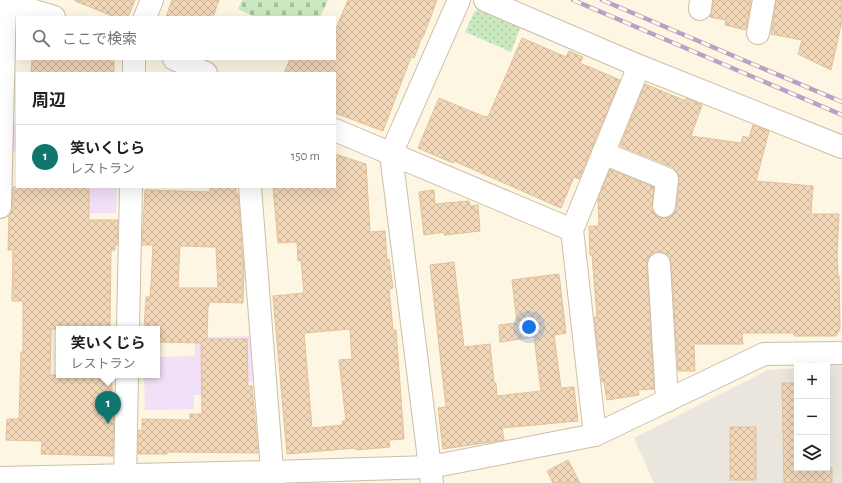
<!DOCTYPE html>
<html lang="ja">
<meta charset="utf-8">
<style>
:root{--surface:#fff;--page:#f6f6f6;--text:#202124;--muted:#757577;--line:#e0e0e0;--accent:#0f766e}
body{margin:0;font-family:"Alegreya Sans","Noto Sans JP",sans-serif;background:var(--page);color:var(--text)}
.controls{position:absolute;right:12px;bottom:12px;display:grid;overflow:hidden;border-radius:0px;box-shadow:0 4px 16px #0002}
.controls button{width:36px;height:36px;display:grid;place-items:center;padding:0;border:0;border-bottom:1px solid var(--line);background:var(--surface);color:var(--text);font:20px sans-serif}
.you{position:absolute;left:529px;top:327px;width:14px;height:14px;margin:-10px;border:3px solid #fff;border-radius:50%;background:#1a73e8;box-shadow:0 0 0 6px #1a73e833}
.badge{display:grid;place-items:center;width:26px;height:26px;border-radius:50%;background:var(--accent);color:#fff;font-size:13px;font-weight:700}
.pin{position:absolute;translate:-50% -33px;filter:drop-shadow(0 1px 2px #0008)}
.pin::after{content:'';position:absolute;top:21px;width:14px;height:12px;background:inherit;clip-path:polygon(0 0,100% 0,50% 100%)}
.popup{position:absolute;left:56px;top:326px;width:104px;height:52px;box-sizing:border-box;display:grid;place-content:center;border-radius:0px;background:var(--surface);filter:drop-shadow(0 1px 3px #0005);font-size:13px;white-space:nowrap;color:var(--muted)}
.popup b{font-size:15px;color:var(--text)}
.popup::after{content:'';position:absolute;left:50%;top:100%;margin-left:-8px;border:8px solid transparent;border-top-color:var(--surface)}
.list{margin:0;padding:0;list-style:none}
h2{display:flex;justify-content:space-between;align-items:center;height:52px;margin:0;padding:0 16px;font-size:17px}
h2 small{font-size:13px;font-weight:400;color:var(--muted)}
.list li{display:grid;grid-template-columns:26px 1fr auto;gap:12px;align-items:center;box-sizing:border-box;height:64px;padding:0 16px;border-top:1px solid var(--line)}
.list b{display:block;font-size:15px;white-space:nowrap}
.list p{margin:0;font-size:13px;white-space:nowrap;color:var(--muted)}
.list em{font-size:13px;font-style:normal;color:var(--muted)}
.icon{flex:none;width:22px;height:22px;fill:none;stroke:currentColor;stroke-width:2;stroke-linecap:round;stroke-linejoin:round}
.map{position:relative;flex:none;width:842px;height:483px;overflow:hidden}
.search{position:absolute;background:var(--surface);box-shadow:0 4px 16px #0002;left:16px;top:16px;width:320px;height:44px;display:flex;align-items:center;gap:10px;box-sizing:border-box;padding:0 14px;border-radius:0px;color:var(--muted);font-size:15px}
.panel{position:absolute;background:var(--surface);box-shadow:0 4px 16px #0002;left:16px;top:72px;width:320px;height:116px;border-radius:0px}
.map>svg:first-child{display:block}
.industrial{fill:#ebe6dd}
.education{fill:#f2dff8}
.cemetery{fill:url(#cemetery-stones)}
.garden{fill:url(#garden-dots)}
.building{fill:url(#building-cross-hatch);stroke:#e4c19a;fill-rule:evenodd}
.lines{fill:none;stroke-linecap:round;stroke-linejoin:round}
.minor-casing{stroke:#cdbea9;stroke-width:24}
.minor{stroke:#fff;stroke-width:22}
.rail-casing{stroke:#b9a1c5;stroke-width:4.5}
.rail{stroke:#fff9e8;stroke-width:3;stroke-dasharray:9;stroke-linecap:butt}
</style>
<div class="map">
<svg width="842" height="483" viewBox="0 0 842 483">
<defs>
<pattern id="cemetery-stones" width="16" height="16" patternUnits="userSpaceOnUse"><rect width="16" height="16" fill="#cbe9c0"/><path d="M2 7V4a2 2 0 0 1 4 0v3zM10 15v-3a2 2 0 0 1 4 0v3z" fill="#a9c09e"/></pattern>
<pattern id="garden-dots" width="8" height="8" patternUnits="userSpaceOnUse"><rect width="8" height="8" fill="#cbe9c0"/><path d="M2 2h.1M6 6h.1" fill="none" stroke="#a9c09e" stroke-width="1.8" stroke-linecap="round"/></pattern>
<pattern id="building-cross-hatch" width="8" height="8" patternUnits="userSpaceOnUse"><rect width="8" height="8" fill="#f2d8b9"/><path d="M0 0l8 8M0 8l8-8" fill="none" stroke="#c8b298"/></pattern>
</defs>
<rect width="100%" height="100%" fill="#fcf6e2"/>
<!-- industrial -->
<polygon class="industrial" points="840,364 842,367 842,483 654,483 634,438 768,370 797,368 797,468 827,468 827,366 817,366"/>
<!-- education -->
<g class="education">
<rect x="8" y="123" width="9" height="28"/>
<polygon points="66,187 117,187 116,213 66,213"/>
<polygon points="254,336 254,382 222,382 222,395 194,395 194,409 145,410 144,375 157,375 157,357 195,356 195,337"/>
</g>
<!-- cemetery -->
<polygon class="cemetery" points="242,0 328,0 320,17 255,17 238,9"/>
<!-- garden -->
<polygon class="garden" points="482,9 521,26 511,52 465,32 475,11"/>
<!-- building -->
<g class="building">
<polygon points="75,0 135,0 128,17 115,17 75,1"/>
<polygon points="172,0 219,0 213,17 166,17"/>
<polygon points="348,0 437,0 423,37 422,37 414,58 411,57 383,131 335,113 335,73 284,73 290,59 335,59 335,31"/>
<polygon points="713,0 751,0 746,30 725,25 726,20 710,17 712,10"/>
<polygon points="776,0 842,0 842,21 831,70 798,54 802,40 771,34"/>
<polygon points="522,38 566,57 569,51 583,57 580,63 620,80 579,179 574,177 561,208 454,161 453,163 418,148 439,98 485,117 485,116 488,117"/>
<polygon points="32,59 114,59 114,73 31,73"/>
<polygon points="645,84 686,101 686,98 702,105 691,136 741,143 743,136 749,138 753,125 769,131 756,181 813,186 811,214 839,214 837,255 838,276 839,276 840,329 836,336 794,336 794,333 742,333 743,344 694,344 695,371 678,371 671,263 670,257 665,253 658,252 652,254 648,258 647,265 654,389 638,390 639,395 607,400 604,382 602,382 594,317 597,317 592,255 590,255 589,226 599,226 598,199 610,169 654,187 652,205 653,211 657,216 663,218 669,217 674,213 676,207 679,180 677,172 672,167 620,146"/>
<path d="M335 154 366 164 370 232 385 231 387 260 389 259 393 288 389 289 393 330H396L404 439 389 440 390 447 356 450V448L287 454 273 296 304 293 301 260 298 261 297 242 278 243 273 187H335ZM350 329 352 359 339 360 346 421H342L343 425 312 428 304 333Z"/>
<polygon points="13,187 89,187 89,220 118,220 117,245 115,245 115,250 111,250 110,329 51,329 50,375 112,375 112,393 114,393 113,456 41,454 42,441 6,440 7,419 19,419 21,352 23,352 23,301 12,301 13,250 8,250 9,215 12,207"/>
<path d="M210 187H236V194H238L244 272 243 303 209 302V306H208L207 339H247L248 386H252L258 453 167 452V454H138V430L142 431V419L190 420V414H202L201 343 157 342V329H144L146 297H150L151 285 153 245H142L145 190 210 192ZM180 246 216 247 218 288H178Z"/>
<polygon points="434,190 435,204 469,201 470,206 478,205 480,231 444,235 444,232 424,235 419,192"/>
<polygon points="454,262 464,347 490,344 494,383 496,383 497,396 541,391 534,337 500,342 499,325 517,323 512,280 559,274 566,333 554,335 561,388 574,387 578,421 502,428 504,440 443,449 438,408 446,407 430,265"/>
<polygon points="782,383 797,383 797,468 832,468 832,483 784,483"/>
<rect x="730" y="427" width="26" height="53"/>
<polygon points="568,460 580,483 553,483 547,471"/>
</g>
<g class="lines">
<!-- minor casing -->
<g class="minor-casing">
<g id="minor">
<polyline points="485,0 639,66 842,147"/>
<polyline points="0,2 5,2 54,17"/>
<polyline points="700,9 701,0"/>
<polyline points="145,17 152,0"/>
<polyline points="758,33 764,0"/>
<polyline points="174,59 206,73"/>
<polyline points="134,73 134,59"/>
<polyline points="335,130 572,230"/>
<polyline points="603,153 667,179 664,206"/>
<polyline points="250,187 273,483"/>
<polyline points="0,207 5,2"/>
<polyline points="659,264 667,401"/>
<polyline points="128,329 131,187"/>
<polyline points="595,435 572,230 639,66"/>
<polyline points="0,478 272,472 430,467 595,435 764,354 842,353"/>
<polyline points="125,483 127,375"/>
<polyline points="432,483 391,154 459,0"/>
</g>
</g>
<!-- minor -->
<use href="#minor" class="minor"/>
<!-- rail casing -->
<g class="rail-casing">
<g id="rail">
<polyline points="573,0 842,115"/>
<polyline points="602,0 842,102"/>
</g>
</g>
<!-- rail -->
<use href="#rail" class="rail"/>
</g>
</svg>
<div class="controls">
<button>+</button>
<button>−</button>
<button><svg class="icon" aria-label="layers" viewBox="0 0 24 24"><path d="M12 4l9 5-9 5-9-5zM3 14l9 5 9-5"/></svg></button>
</div>
<div class="you"></div>
<div class="pin badge" style="left:108px;top:424px">1</div>
<div class="popup"><b>笑いくじら</b>レストラン</div>
<div class="search"><svg class="icon" aria-label="search" viewBox="0 0 24 24"><circle cx="10" cy="10" r="6"/><path d="M15 15l6 6"/></svg>ここで検索</div>
<section class="panel">
<h2>周辺<small></small></h2>
<ul class="list">
<li><span class="badge">1</span><div><b>笑いくじら</b><p>レストラン</p></div><em>150 m</em></li>
</ul>
</section>
</div>
